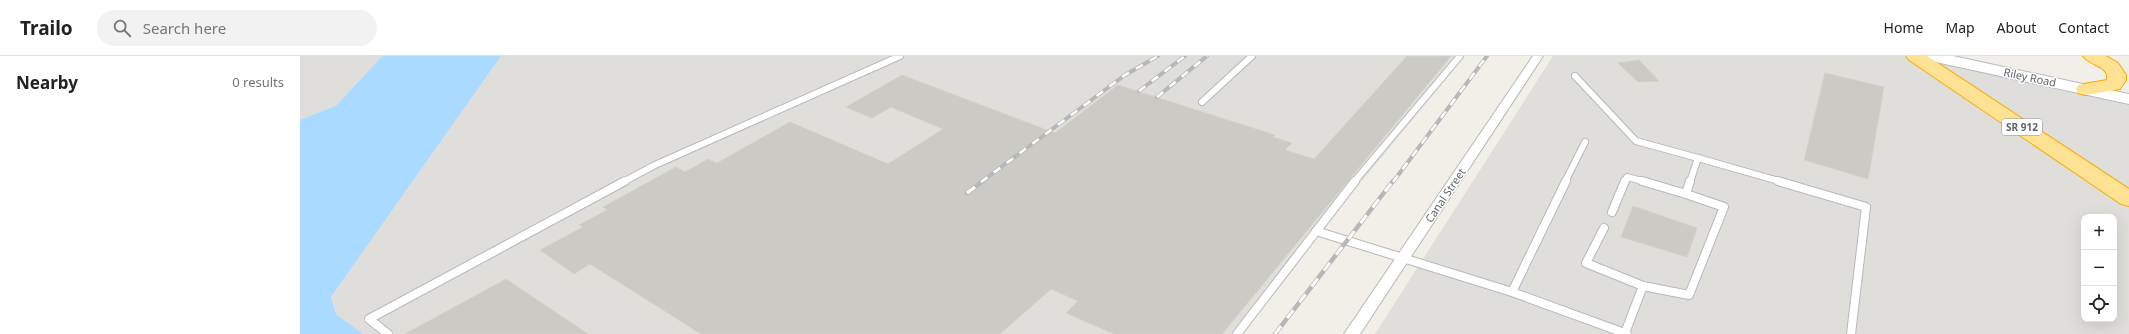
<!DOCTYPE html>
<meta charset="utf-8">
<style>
:root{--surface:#fff;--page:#f2f2f2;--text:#222;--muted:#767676;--line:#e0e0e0}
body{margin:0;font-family:"Noto Sans",sans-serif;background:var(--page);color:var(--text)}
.controls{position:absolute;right:12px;bottom:12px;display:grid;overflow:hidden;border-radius:8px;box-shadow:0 4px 16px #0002}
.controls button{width:36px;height:36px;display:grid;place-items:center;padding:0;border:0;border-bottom:1px solid var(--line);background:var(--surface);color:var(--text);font:20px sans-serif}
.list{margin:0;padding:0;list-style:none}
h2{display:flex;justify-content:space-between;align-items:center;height:52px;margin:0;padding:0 16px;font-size:17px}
h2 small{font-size:13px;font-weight:400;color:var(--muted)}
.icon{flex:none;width:22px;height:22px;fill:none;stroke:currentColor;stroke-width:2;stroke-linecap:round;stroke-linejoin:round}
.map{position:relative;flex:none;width:1829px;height:278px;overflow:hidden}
header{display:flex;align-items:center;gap:24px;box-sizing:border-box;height:56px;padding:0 20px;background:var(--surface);border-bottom:1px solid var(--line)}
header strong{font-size:19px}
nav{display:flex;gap:22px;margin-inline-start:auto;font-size:14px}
.search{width:280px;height:36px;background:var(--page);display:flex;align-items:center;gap:10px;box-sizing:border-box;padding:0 14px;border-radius:22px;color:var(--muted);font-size:15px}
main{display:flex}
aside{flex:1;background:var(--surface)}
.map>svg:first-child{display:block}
.industrial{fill:#e0deda;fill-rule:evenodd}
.water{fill:#aadaff}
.building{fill:#cccac5;stroke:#d6d1c6}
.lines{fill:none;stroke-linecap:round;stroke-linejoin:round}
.service-far1-casing{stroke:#b5b8bc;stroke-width:8}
.service-casing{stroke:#b5b8bc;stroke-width:10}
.minor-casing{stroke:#b5b8bc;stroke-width:2}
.secondary-casing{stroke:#b6babf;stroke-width:2}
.motorway-casing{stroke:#f9ab00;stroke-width:2}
.service-far1{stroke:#fff;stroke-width:6}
.service{stroke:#fff;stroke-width:8}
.minor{fill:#fff;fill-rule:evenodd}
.secondary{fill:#fff;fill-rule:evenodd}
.motorway{fill:#fde293;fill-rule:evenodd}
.rail-far1-casing{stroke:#b6b7b8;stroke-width:4}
.rail-casing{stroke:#b6b7b8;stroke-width:4.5}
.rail-far1{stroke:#fff;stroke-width:2.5;stroke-dasharray:8;stroke-linecap:butt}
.rail{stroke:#fff;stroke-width:3;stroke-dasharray:10;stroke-linecap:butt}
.labels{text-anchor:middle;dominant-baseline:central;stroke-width:3;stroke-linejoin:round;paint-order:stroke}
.shield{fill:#fff;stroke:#8f9295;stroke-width:1}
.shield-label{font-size:10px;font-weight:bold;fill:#5f6368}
.street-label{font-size:11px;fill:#5f6368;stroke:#fff}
</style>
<header>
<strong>Trailo</strong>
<div class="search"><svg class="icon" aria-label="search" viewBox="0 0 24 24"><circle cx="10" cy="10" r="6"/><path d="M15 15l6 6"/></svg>Search here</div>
<nav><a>Home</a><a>Map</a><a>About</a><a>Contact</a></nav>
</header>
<main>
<aside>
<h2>Nearby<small>0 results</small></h2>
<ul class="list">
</ul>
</aside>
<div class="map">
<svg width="1829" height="278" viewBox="0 0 1829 278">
<rect width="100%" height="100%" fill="#f1efe8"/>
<!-- industrial -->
<g class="industrial">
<polygon points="0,0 82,0 37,49 0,64"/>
<polygon points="201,0 1165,0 936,278 63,278 36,258 31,241"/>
<path d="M1253 0H1604L1829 49V278H1075ZM1784 161H1814V263H1784Z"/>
</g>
<!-- water -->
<polygon class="water" points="82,0 201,0 31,241 36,258 63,278 0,278 0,64 37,49"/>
<!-- building -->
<g class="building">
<polygon points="1107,0 1151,0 922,278 814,278 766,257 778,245 751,233 700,278 401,278 290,208 274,218 240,194 283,171 279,169 307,154 303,151 376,111 385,116 408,103 417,107 490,66 588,108 643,73 591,51 572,62 546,51 602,19 755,77 818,29 975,79 973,81 992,87 985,94 1014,103"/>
<polygon points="1339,4 1359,25 1338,26 1318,7"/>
<polygon points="1525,17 1584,31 1568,123 1504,104"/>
<polygon points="1333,150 1397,172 1387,201 1321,181"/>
<polygon points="206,223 288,278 105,278"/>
</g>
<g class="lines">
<!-- service-far1 casing -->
<g class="service-far1-casing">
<g id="service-far1">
<polyline points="1275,20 1336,85 1398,102"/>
<polyline points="902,46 952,0"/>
<polyline points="323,126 355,109 600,0"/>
<polyline points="1054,126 1160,0"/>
<polyline points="1265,126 1285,86"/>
<polyline points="1325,126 1327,121 1346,126"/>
<polyline points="1390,126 1398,102 1482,126"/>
</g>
</g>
<!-- service casing -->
<g class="service-casing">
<g id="service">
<polyline points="1342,125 1386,138"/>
<polyline points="1478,125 1566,151 1551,278"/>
<polyline points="1312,156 1325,125"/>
<polyline points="1304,172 1286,207 1343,230"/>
<polyline points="1016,175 1212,236 1327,278"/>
<polyline points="1212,236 1266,125"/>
<polyline points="1325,277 1343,230 1389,239 1424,151 1386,138 1390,125"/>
<polyline points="88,278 69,263 325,125"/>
<polyline points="937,278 1055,125"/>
</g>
</g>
<!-- minor casing -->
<g class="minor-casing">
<polygon id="minor" points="1233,0 1243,0 1060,278 1044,278"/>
</g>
<!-- secondary casing -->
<g class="secondary-casing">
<polygon id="secondary" points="1623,0 1653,0 1829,38 1829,48 1631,5 1626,3"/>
</g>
<!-- motorway casing -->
<g class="motorway-casing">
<g id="motorway">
<polygon points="1606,0 1627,0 1829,133 1829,150 1821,148 1609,4"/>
<path d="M1783 0H1806L1818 7 1826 19V24L1820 33 1785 39 1778 37 1776 33 1778 29 1807 24C1810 10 1790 10 1783 0Z"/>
</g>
</g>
<!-- service-far1 -->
<use href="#service-far1" class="service-far1"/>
<!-- service -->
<use href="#service" class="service"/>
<!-- minor -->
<use href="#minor" class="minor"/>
<!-- secondary -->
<use href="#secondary" class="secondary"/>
<!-- motorway -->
<use href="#motorway" class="motorway"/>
<!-- rail-far1 casing -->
<g class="rail-far1-casing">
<g id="rail-far1">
<polyline points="839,35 885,0"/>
<polyline points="857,41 907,0"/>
<polyline points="681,126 825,19 858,0"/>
<polyline points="1093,126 1187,0"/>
</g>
</g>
<!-- rail casing -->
<g class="rail-casing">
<g id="rail">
<polyline points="667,137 683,125"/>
<polyline points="975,278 1093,125"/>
</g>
</g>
<!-- rail-far1 -->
<use href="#rail-far1" class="rail-far1"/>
<!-- rail -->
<use href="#rail" class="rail"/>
</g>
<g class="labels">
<!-- shield labels -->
<rect class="shield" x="1702" y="63" width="40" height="16" rx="3"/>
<g class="shield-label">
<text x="1722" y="71">SR 912</text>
</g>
<!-- street labels -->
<g class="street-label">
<text transform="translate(1730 21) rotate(12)">Riley Road</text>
<text transform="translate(1145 139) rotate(-56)">Canal Street</text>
</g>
</g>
</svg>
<div class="controls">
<button>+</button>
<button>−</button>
<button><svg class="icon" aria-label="locate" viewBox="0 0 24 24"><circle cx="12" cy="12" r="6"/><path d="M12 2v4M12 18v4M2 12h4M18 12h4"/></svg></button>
</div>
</div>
</main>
